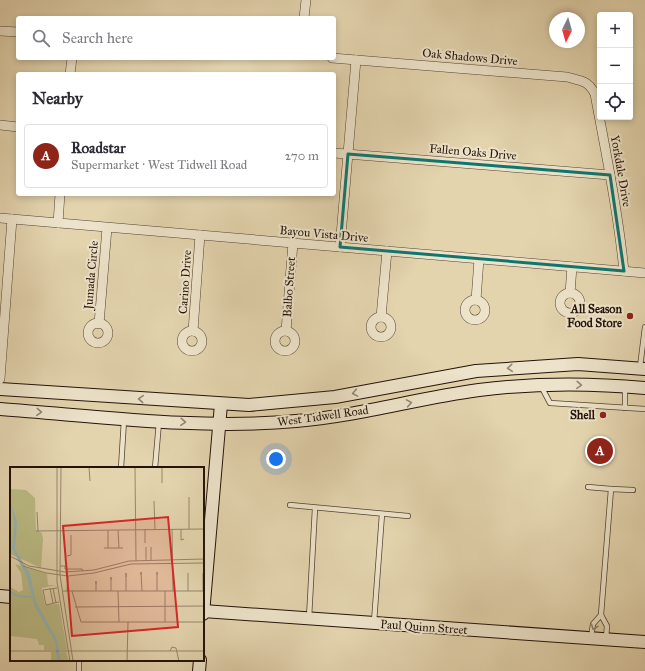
<!DOCTYPE html>
<meta charset="utf-8">
<style>
:root{--surface:#fff;--page:#f7f7f7;--text:#2b2b33;--muted:#7c7c81;--line:#e1e1e2;--accent:#8f2418}
body{margin:0;font-family:"IM FELL Great Primer",serif;background:var(--page);color:var(--text)}
.controls{position:absolute;right:12px;top:12px;display:grid;overflow:hidden;border-radius:4px;box-shadow:0 2px 6px #0003}
.controls button{width:36px;height:36px;display:grid;place-items:center;padding:0;border:0;border-bottom:1px solid var(--line);background:var(--surface);color:var(--text);font:20px sans-serif}
.compass{position:absolute;left:549px;top:12px;width:36px;height:36px;border-radius:50%;background:var(--surface);box-shadow:0 2px 6px #0003;rotate:185deg}
.you{position:absolute;left:276px;top:459px;width:14px;height:14px;margin:-10px;border:3px solid #fff;border-radius:50%;background:#1a73e8;box-shadow:0 0 0 6px #1a73e833}
.badge{display:grid;place-items:center;width:26px;height:26px;border-radius:50%;background:var(--accent);color:#fff;font-size:13px;font-weight:700}
.pin{position:absolute;translate:-50% -50%;border:2px solid #fff;box-shadow:0 1px 4px #0006}
.list{margin:0;padding:0;list-style:none}
h2{display:flex;justify-content:space-between;align-items:center;height:52px;margin:0;padding:0 16px;font-size:17px}
h2 small{font-size:13px;font-weight:400;color:var(--muted)}
.list li{display:grid;grid-template-columns:26px 1fr auto;gap:12px;align-items:center;box-sizing:border-box;height:64px;margin:0 8px 8px;padding:0 8px;border:1px solid var(--line);border-radius:4px}
.list b{display:block;font-size:15px;white-space:nowrap}
.list p{margin:0;font-size:13px;white-space:nowrap;color:var(--muted)}
.list em{font-size:13px;font-style:normal;color:var(--muted)}
.icon{flex:none;width:22px;height:22px;fill:none;stroke:currentColor;stroke-width:2;stroke-linecap:round;stroke-linejoin:round}
.map{position:relative;flex:none;width:645px;height:671px;overflow:hidden}
.search{position:absolute;background:var(--surface);box-shadow:0 2px 6px #0003;left:16px;top:16px;width:320px;height:44px;display:flex;align-items:center;gap:10px;box-sizing:border-box;padding:0 14px;border-radius:4px;color:var(--muted);font-size:15px}
.panel{position:absolute;background:var(--surface);box-shadow:0 2px 6px #0003;left:16px;top:72px;width:320px;height:124px;border-radius:4px}
.map>svg:first-child{display:block}
.lines{fill:none;stroke-linecap:round;stroke-linejoin:round}
.lane-casing{stroke:#534232;stroke-width:6}
.street-casing{stroke:#534232;stroke-width:10}
.secondary-casing{stroke:#231208;stroke-width:14}
.lane{stroke:#ede3ca;stroke-width:4.5}
.street{stroke:#ede3ca;stroke-width:9}
.secondary{stroke:#ede3ca;stroke-width:12}
.oneway{stroke:#928573}
.marked{fill:none;stroke:#0f766e;stroke-width:3;stroke-linejoin:round}
.poi-dot{fill:#8f2418;stroke:#ede3ca;stroke-width:1.5}
.labels{text-anchor:middle;dominant-baseline:central;stroke-width:4;stroke-linejoin:round;paint-order:stroke}
.street-label{font-size:12px;fill:#231208;stroke:#ede3ca}
.poi-label{font-size:12px;font-weight:bold;fill:#231208;stroke:#ede3ca;text-anchor:end}
.inset-river{fill:none;stroke:#97b7b3;stroke-width:2}
.inset-road{fill:none;stroke:#96866c;stroke-width:1}
.view{fill:#d62828;fill-opacity:0.15;stroke:#d62828;stroke-width:2}
.inset-edge{fill:none;stroke:#231208;stroke-width:2}
</style>
<div class="map">
<svg width="645" height="671" viewBox="0 0 645 671">
<rect width="100%" height="100%" fill="#e3d4ae"/>
<filter id="stains"><feTurbulence type="fractalNoise" baseFrequency=".005" numOctaves="4"/><feColorMatrix values="0 0 0 0 .2 0 0 0 0 .09 0 0 0 0 .02 0 0 0 .5 -.17"/></filter>
<radialGradient id="worn" r=".72"><stop offset=".6" stop-color="#630" stop-opacity="0"/><stop offset="1" stop-color="#630" stop-opacity=".3"/></radialGradient>
<g class="lines">
<!-- lane casing -->
<g class="lane-casing">
<g id="lane">
<polyline points="640,367 645,327"/>
<polyline points="541,386 550,403 645,409"/>
<polyline points="625,408 625,387"/>
<polyline points="121,468 124,420"/>
<polyline points="155,468 159,422"/>
<polyline points="588,487 611,489"/>
<polyline points="290,505 408,516"/>
<polyline points="601,615 611,489 633,490"/>
<polyline points="309,618 315,508"/>
<polyline points="374,622 382,514"/>
<polyline points="591,638 593,624 601,615 607,626 606,638"/>
<polyline points="79,660 79,671"/>
</g>
</g>
<!-- street casing -->
<g class="street-casing">
<g id="street">
<polyline points="304,18 306,0"/>
<polyline points="0,31 18,32"/>
<path d="M332 58 567 77C581 81 588 80 595 94 606 153 618 212 624 271"/>
<polyline points="70,74 72,58"/>
<polyline points="0,125 18,127"/>
<polyline points="334,153 610,175"/>
<polyline points="0,218 645,273"/>
<polyline points="58,223 60,194"/>
<polyline points="340,247 356,60"/>
<polyline points="570,293 572,267"/>
<circle cx="570" cy="303" r="10"/>
<polyline points="476,300 479,259"/>
<circle cx="475" cy="310" r="10"/>
<polyline points="381,317 387,251"/>
<circle cx="381" cy="327" r="10"/>
<circle cx="98" cy="333" r="10"/>
<polyline points="99,324 107,228"/>
<polyline points="193,331 200,235"/>
<polyline points="286,331 293,243"/>
<circle cx="285" cy="341" r="10"/>
<circle cx="192" cy="341" r="10"/>
<polyline points="0,379 12,219"/>
</g>
</g>
<!-- secondary casing -->
<g class="secondary-casing">
<g id="secondary">
<polyline points="0,389 249,405 335,397 476,371 578,364 645,369"/>
<path d="M0 409C97 416 199 430 296 421 358 416 418 398 479 390 534 383 590 383 645 388"/>
<polyline points="0,596 11,597"/>
<polyline points="203,611 645,642"/>
<polyline points="203,614 221,404"/>
<polyline points="199,671 200,660"/>
</g>
</g>
<!-- lane -->
<use href="#lane" class="lane"/>
<!-- street -->
<use href="#street" class="street"/>
<!-- secondary -->
<use href="#secondary" class="secondary"/>
</g>
<!-- one-way arrows -->
<defs><path id="oneway-chevron" d="M-2-3.5L2.5 0L-2 3.5" fill="none" stroke-width="1.6" stroke-linecap="round" stroke-linejoin="round"/></defs>
<g class="oneway">
<use href="#oneway-chevron" transform="translate(510 368) rotate(175)"/>
<use href="#oneway-chevron" transform="translate(579 385) rotate(2)"/>
<use href="#oneway-chevron" transform="translate(355 393) rotate(170)"/>
<use href="#oneway-chevron" transform="translate(141 399) rotate(-176)"/>
<use href="#oneway-chevron" transform="translate(409 403) rotate(-10)"/>
<use href="#oneway-chevron" transform="translate(39 412) rotate(4)"/>
<use href="#oneway-chevron" transform="translate(183 422) rotate(4)"/>
<use href="#oneway-chevron" transform="translate(594 627) rotate(109)"/>
</g>
<!-- marked area -->
<path class="marked" d="M348 154 610 175 624 271 340 247Z"/>
<!-- markers -->
<g class="poi-dot">
<circle cx="630" cy="316" r="4"/>
<circle cx="603" cy="415" r="4"/>
</g>
<g class="labels">
<!-- street labels -->
<g class="street-label">
<text transform="translate(470 57) rotate(5)">Oak Shadows Drive</text>
<text transform="translate(473 152) rotate(5)">Fallen Oaks Drive</text>
<text transform="translate(621 171) rotate(80)">Yorkdale Drive</text>
<text transform="translate(324 234) rotate(5)">Bayou Vista Drive</text>
<text transform="translate(91 275) rotate(-85)">Jumada Circle</text>
<text transform="translate(185 282) rotate(-86)">Carino Drive</text>
<text transform="translate(289 287) rotate(-86)">Balbo Street</text>
<text transform="translate(323 416) rotate(-8)">West Tidwell Road</text>
<text transform="translate(424 627) rotate(4)">Paul Quinn Street</text>
</g>
<!-- poi labels -->
<g class="poi-label">
<text x="622" y="309">All Season<tspan x="622" dy="14">Food Store</tspan></text>
<text x="595" y="415">Shell</text>
</g>
</g>
<!-- overview -->
<g transform="translate(10 467)">
<rect width="194" height="194" fill="#e3d4ae"/>
<path d="M1 0V22L16 23 25 31 26 63 32 66 33 72 31 101 0 87ZM5 97 37 107 38 118H46L32 121 33 128 35 138 49 137 57 183H34V178H29L27 172 1 169 0 120 9 125 13 123 11 106ZM41 185H56L59 194H41Z" fill="#bbbb85"/>
<path d="M0 34 7 55 5 82 20 107 26 135 47 172 51 194H47L45 175 25 140 16 108 2 82 4 56Z" fill="#97b7b3"/>
<path class="inset-river" d="M0 125 8 129 22 130"/>
<path class="inset-road" d="M47 0V115L60 194M51 0 50 108 63 194M79 0 80 14M125 0 126 94M152 0V16M144 34 145 62M27 45 28 64M135 62V76M162 62 163 124M171 62V73L174 72M179 62V30M98 63V81M108 63 109 81M26 64 194 62M136 80V93M141 80V93M94 81H113M0 89 19 99 55 105 84 103 119 94 194 92M57 89 61 88V68M13 99 36 106 58 109 84 106 121 97 194 96M50 99H55V102H72L73 104M178 106V124M193 106V124M131 108V105L132 124M147 108V105V124M116 110V106V124M101 113V110V124M86 117V114V124M40 121 43 136M43 121 46 136M47 121 33 123 36 138 49 135M53 124H194M57 124 58 109M62 124 71 155H194M108 124 109 155M155 124V155M65 140 194 139M0 184H194M160 184 162 180 166 181 169 194M117 194 118 155"/>
<path class="view" d="M158 50 168 160 62 169 53 59Z"/>
<rect width="194" height="194" class="inset-edge"/>
</g>
<rect width="100%" height="100%" filter="url(#stains)"/>
<rect width="100%" height="100%" fill="url(#worn)"/>
</svg>
<div class="controls">
<button>+</button>
<button>−</button>
<button><svg class="icon" aria-label="locate" viewBox="0 0 24 24"><circle cx="12" cy="12" r="6"/><path d="M12 2v4M12 18v4M2 12h4M18 12h4"/></svg></button>
</div>
<svg class="compass" viewBox="-18 -18 36 36"><path d="M0-13l5 13h-10z" fill="#e53935"/><path d="M0 13l5-13h-10z" fill="#7c7c81"/></svg>
<div class="you"></div>
<div class="pin badge" style="left:600px;top:451px">A</div>
<div class="search"><svg class="icon" aria-label="search" viewBox="0 0 24 24"><circle cx="10" cy="10" r="6"/><path d="M15 15l6 6"/></svg>Search here</div>
<section class="panel">
<h2>Nearby<small></small></h2>
<ul class="list">
<li><span class="badge">A</span><div><b>Roadstar</b><p>Supermarket · West Tidwell Road</p></div><em>270 m</em></li>
</ul>
</section>
</div>
